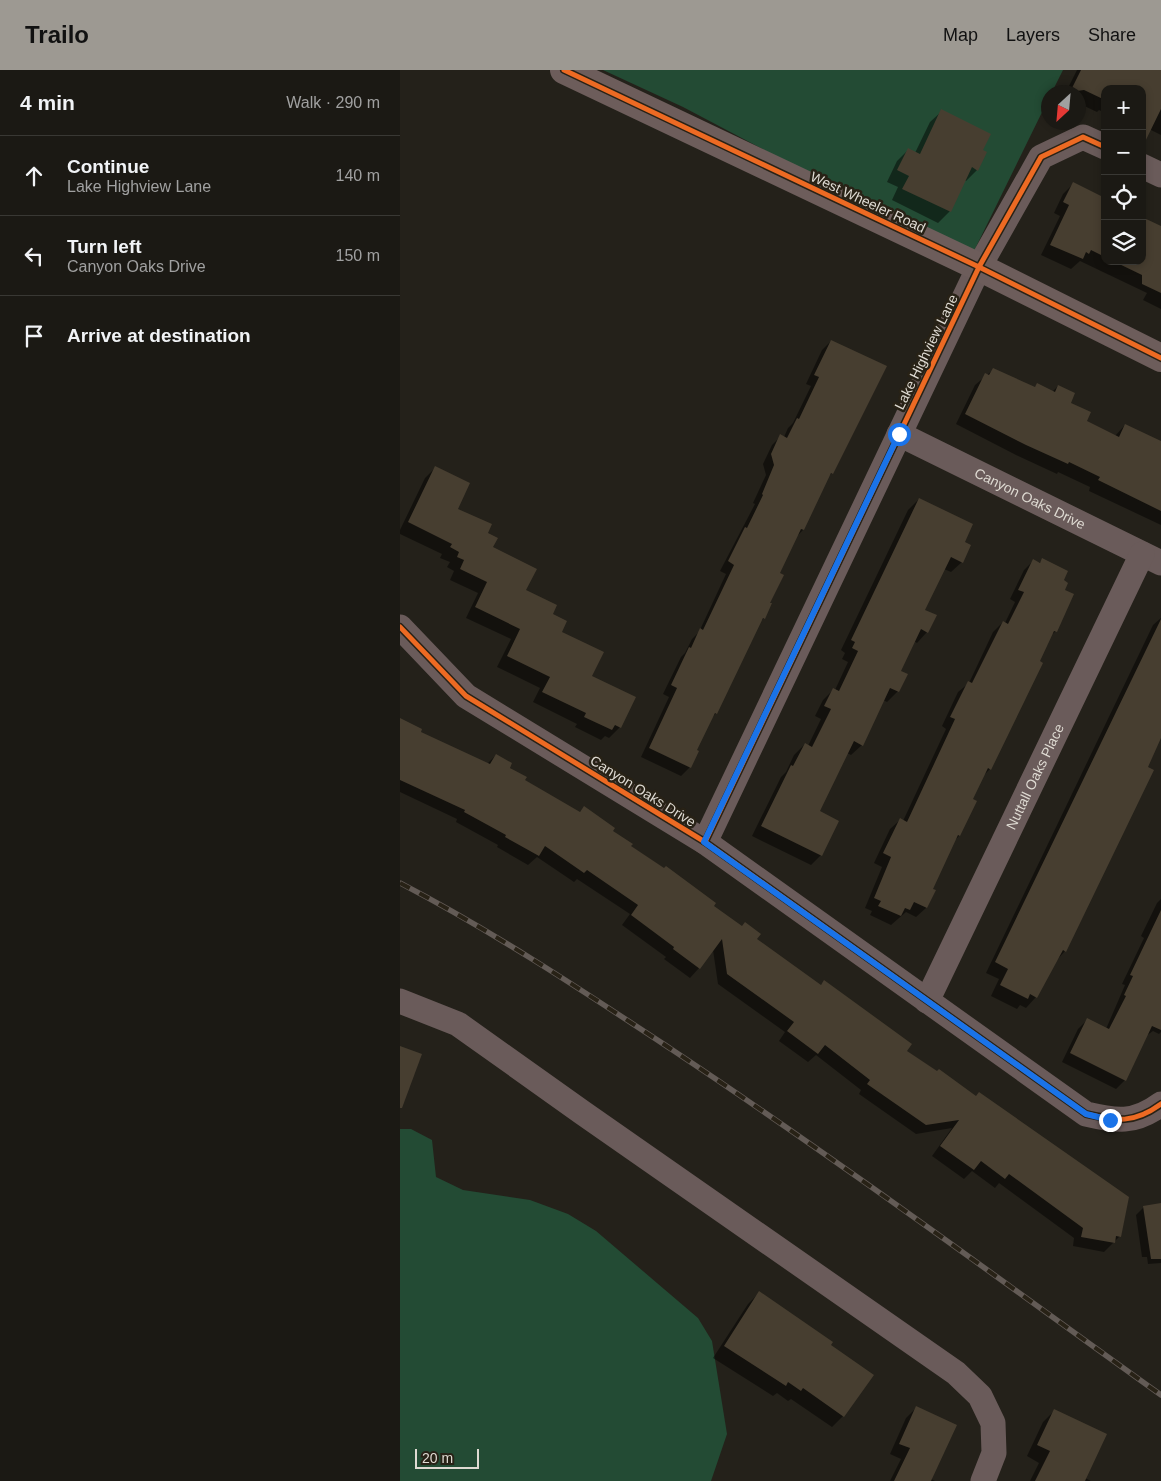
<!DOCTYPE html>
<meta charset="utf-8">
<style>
:root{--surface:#1b1914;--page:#24221d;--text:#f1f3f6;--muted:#a0a0a0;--line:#393834;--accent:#9d9992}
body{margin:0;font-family:Helvetica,sans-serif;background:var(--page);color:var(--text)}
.controls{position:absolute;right:15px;top:15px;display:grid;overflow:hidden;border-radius:10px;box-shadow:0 2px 8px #0003}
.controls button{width:45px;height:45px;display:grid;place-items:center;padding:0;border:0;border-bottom:1px solid var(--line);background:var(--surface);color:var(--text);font:25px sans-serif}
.compass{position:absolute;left:641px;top:15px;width:45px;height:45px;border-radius:50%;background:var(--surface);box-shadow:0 2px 8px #0003;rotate:206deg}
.scale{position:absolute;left:15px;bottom:12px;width:64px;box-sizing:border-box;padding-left:5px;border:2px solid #dedad2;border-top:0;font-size:14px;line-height:18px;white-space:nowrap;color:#dedad2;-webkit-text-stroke:4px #282216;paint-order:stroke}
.stop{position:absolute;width:15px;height:15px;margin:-11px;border:4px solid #1a73e8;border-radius:50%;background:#fff}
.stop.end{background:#1a73e8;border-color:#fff;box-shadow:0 1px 5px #0008}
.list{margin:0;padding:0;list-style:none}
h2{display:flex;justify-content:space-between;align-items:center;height:65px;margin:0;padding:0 20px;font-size:21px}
h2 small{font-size:16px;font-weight:400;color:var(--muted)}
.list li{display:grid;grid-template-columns:32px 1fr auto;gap:15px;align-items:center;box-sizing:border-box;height:80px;padding:0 20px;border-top:1px solid var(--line)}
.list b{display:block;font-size:19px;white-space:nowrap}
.list p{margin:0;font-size:16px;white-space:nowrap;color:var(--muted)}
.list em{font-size:16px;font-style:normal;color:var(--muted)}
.icon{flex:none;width:28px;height:28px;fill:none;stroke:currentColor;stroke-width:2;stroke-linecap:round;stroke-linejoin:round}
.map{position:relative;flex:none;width:761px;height:1411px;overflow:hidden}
header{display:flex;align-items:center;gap:30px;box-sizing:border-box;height:70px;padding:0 25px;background:var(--accent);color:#111}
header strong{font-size:24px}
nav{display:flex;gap:28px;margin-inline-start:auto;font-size:18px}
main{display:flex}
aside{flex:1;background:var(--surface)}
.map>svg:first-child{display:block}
.green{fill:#234b34}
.shadow{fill:#0007}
.building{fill:#473e30}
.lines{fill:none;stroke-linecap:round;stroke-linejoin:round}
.street{stroke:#6a5b5a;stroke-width:25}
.secondary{stroke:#6d5d5b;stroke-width:28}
.rail-casing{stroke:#635b56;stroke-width:5.5}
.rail{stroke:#282216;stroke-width:4;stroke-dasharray:11;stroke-linecap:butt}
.cycleway-casing{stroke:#282216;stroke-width:8}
.cycleway{stroke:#ed6a23;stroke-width:5}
.route{stroke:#1a73e8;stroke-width:6}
.labels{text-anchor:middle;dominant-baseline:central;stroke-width:5;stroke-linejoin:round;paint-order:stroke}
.street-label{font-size:14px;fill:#dedad2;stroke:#282216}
</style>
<header>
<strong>Trailo</strong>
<nav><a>Map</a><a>Layers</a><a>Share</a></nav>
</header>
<main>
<aside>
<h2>4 min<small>Walk · 290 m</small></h2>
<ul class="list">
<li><svg class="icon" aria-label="ahead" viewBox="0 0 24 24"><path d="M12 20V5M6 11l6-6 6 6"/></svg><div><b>Continue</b><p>Lake Highview Lane</p></div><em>140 m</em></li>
<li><svg class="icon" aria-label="left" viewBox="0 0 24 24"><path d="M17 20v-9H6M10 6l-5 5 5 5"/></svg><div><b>Turn left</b><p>Canyon Oaks Drive</p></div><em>150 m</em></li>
<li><svg class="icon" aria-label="arrive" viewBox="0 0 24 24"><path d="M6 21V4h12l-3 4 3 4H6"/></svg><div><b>Arrive at destination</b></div></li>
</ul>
</aside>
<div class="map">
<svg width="761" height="1411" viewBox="0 0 761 1411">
<rect width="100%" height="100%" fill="#24211a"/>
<!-- green -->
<g class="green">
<polygon points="203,0 663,0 652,22 648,22 648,30 574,181 389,93 283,37"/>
<polygon points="0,1059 11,1059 32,1070 36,1107 63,1120 130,1130 168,1144 196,1161 298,1248 312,1271 327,1364 311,1411 0,1411"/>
</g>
<!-- shadow -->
<g class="shadow">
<polygon points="677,0 761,0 761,65 747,58 742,19 705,19 705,43 699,40 697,42 678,33 678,22 666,22"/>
<polygon points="542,41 577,100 566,111 564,110 550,141 538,153 492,130 498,117 487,112 497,91 508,80 515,83 530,52"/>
<polygon points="673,114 705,138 705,191 742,191 761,157 761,239 743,230 747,223 680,191 671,199 641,185 660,146 654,143 663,124"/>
<polygon points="431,271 432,403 428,407 403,460 396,467 378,503 364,548 360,552 316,643 312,648 295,681 297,682 290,697 281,706 241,687 269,627 263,624 281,587 285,583 292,569 299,562 326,504 320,501 355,434 353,433 366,405 363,394 372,375 381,366 384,367 388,358 393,353 411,316 406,314 422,280"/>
<polygon points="593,300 634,318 637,315 652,322 658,316 669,333 685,351 715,366 725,355 761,397 761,455 689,421 690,417 658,402 657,404 616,385 556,354 575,315"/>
<polygon points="36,397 56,440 86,464 91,478 125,521 151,545 160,562 191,607 234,628 220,657 209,668 205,666 201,670 175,657 177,654 133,632 140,618 97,597 111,569 66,548 78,523 50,510 54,501 47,497 50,492 40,488 42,484 0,464 0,460 25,408"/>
<polygon points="519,429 563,472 562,492 551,502 544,499 523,540 527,562 517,573 514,571 499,601 506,604 498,621 487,632 483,630 462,675 451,685 447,683 418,742 421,785 411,795 352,766 381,707 386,702 394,685 405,674 408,676 421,649 415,646 423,630 433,620 435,620 448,592 442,589 445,583 441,580 508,440"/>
<polygon points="643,490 662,511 656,561 650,566 590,699 582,707 571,730 575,732 559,766 554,771 531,819 534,821 526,838 516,847 506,842 491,855 470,845 472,841 465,838 482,797 474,793 490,759 500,750 503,751 546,659 542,656 558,622 569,613 593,562 603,552 605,553 615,532 610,529 624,500 633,491 639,493"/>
<polygon points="761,548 761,666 665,881 656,891 636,927 626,938 620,935 617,939 591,926 599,909 586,903 753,555"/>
<polygon points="0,649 19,662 87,694 96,685 124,710 179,743 184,737 229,777 355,870 420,916 424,912 720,1166 704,1182 673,1176 674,1168 599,1113 595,1118 572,1101 564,1109 532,1086 552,1058 516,1064 459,1024 461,1020 416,985 408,992 379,971 385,962 318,914 313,880 299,898 290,908 264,889 266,887 222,855 230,844 177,809 174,812 137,787 128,795 97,777 98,775 56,752 57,749 0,722"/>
<polygon points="761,829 761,962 759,964 753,961 746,966 725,1010 716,1019 662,992 678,959 687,950 706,959 725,915 722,914 744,868 741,866 757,833"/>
<polygon points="761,1134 761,1193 748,1194 747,1187 742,1187 736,1145 744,1137"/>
<polygon points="359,1223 429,1275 443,1346 432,1357 391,1329 388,1331 377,1323 373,1326 313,1288 348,1234"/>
<polygon points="516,1338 531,1409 535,1411 490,1411 501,1389 490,1384 506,1348"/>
<polygon points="655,1340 685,1408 691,1411 630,1411 639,1393 627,1386 643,1352"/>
</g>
<!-- building -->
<g class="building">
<polygon points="681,0 761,0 761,39 742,78 742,19 705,19 705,30 684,20 670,22"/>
<polygon points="541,39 591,64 583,80 587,82 578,101 572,97 551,142 502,119 509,106 497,100 508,78 520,84"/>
<polygon points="673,112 705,128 705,187 691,180 689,184 686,182 683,189 650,175 669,135 663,132"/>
<polygon points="742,147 761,156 761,223 742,214 742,205 713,191 742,191"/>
<polygon points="431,270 487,296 433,404 431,403 404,460 401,459 380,503 384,505 370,533 372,533 365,549 363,548 317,644 315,643 297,680 299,681 291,698 249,678 277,618 271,615 289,577 291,578 300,558 303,560 334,495 328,491 345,457 347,458 363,425 362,424 374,395 371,384 380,364 387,368 397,348 399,349 419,307 414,305"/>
<polygon points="593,298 635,317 637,313 655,322 658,315 675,323 671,333 691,342 687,351 719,367 725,354 761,371 761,441 698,410 700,407 669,392 668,394 626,375 565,344 585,303 589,305"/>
<polygon points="35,396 70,413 58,439 92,454 88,463 98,468 93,477 137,499 126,520 157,535 153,544 167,551 162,562 204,582 192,606 236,627 221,658 215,655 212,660 184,647 186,643 142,622 150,607 107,586 120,559 75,537 87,512 60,499 64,490 57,487 59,482 50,477 52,474 8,452"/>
<polygon points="519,428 573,454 565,472 571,475 563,493 551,487 525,540 537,545 528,563 521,559 501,601 508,604 499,622 490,618 463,676 454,671 420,741 439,751 422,786 361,756 391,695 393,696 405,673 412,677 431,639 424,636 433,618 439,621 458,581 452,578 455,572 451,570"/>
<polygon points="642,488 668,501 664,510 668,513 665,520 674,524 657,562 654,561 640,591 643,593 591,700 588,698 573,729 577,731 560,766 558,765 533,819 536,820 527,838 514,832 510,840 505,838 501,846 478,836 481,831 474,828 491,787 483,783 500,748 507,752 555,649 550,647 568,611 572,613 603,551 608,554 624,522 618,520 633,489 640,493"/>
<polygon points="761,549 761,668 748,697 754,700 666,882 663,880 637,928 630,924 628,929 600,915 608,899 595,892"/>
<polygon points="0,648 22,659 21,662 90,694 96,684 112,693 110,698 127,707 125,710 180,742 184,736 215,758 213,761 233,774 231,776 264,798 266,796 316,833 314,836 342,856 345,852 361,864 357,869 421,915 424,910 512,974 507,981 537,1001 539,999 576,1026 579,1022 729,1127 721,1167 716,1166 715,1173 681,1167 683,1158 609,1104 605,1109 581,1091 574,1100 540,1076 559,1050 526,1055 467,1014 470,1010 425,975 418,984 387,961 394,952 327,904 322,869 300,899 273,879 274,877 231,845 238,835 187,800 184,803 145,776 139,786 105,767 106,765 64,742 65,740 0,710"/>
<polygon points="761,840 761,960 752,956 726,1011 670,983 687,948 709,959 726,926 724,925 733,906 730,905"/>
<polygon points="0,976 22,984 2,1038 0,1038"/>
<polygon points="761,1133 761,1189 751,1189 743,1136"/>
<polygon points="359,1221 433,1272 431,1275 474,1305 444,1347 403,1318 401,1321 388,1312 386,1316 324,1276"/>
<polygon points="516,1336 557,1355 531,1411 494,1411 510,1378 499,1374"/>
<polygon points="654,1339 707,1364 685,1411 635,1411 650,1381 637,1375"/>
</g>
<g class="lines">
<!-- street -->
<g class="street">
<polyline points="742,96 761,105"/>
<path id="s1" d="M499 364 761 493"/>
<path d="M0 557 66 626 305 772 686 1044C716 1051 734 1054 761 1034"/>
<polyline points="305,772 579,197 641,87 683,67 705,77"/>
<polyline points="0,931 58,954 183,1043 556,1303 580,1326 593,1353 594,1383 583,1411"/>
<path id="s2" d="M527 931 742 484"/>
</g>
<!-- secondary -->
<polyline class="secondary" points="164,0 579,197 761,288"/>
<!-- rail casing -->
<g class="rail-casing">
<path id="rail" d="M0 813C94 862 183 921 271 979 438 1090 599 1209 761 1325"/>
</g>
<!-- rail -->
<use href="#rail" class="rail"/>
<!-- cycleway casing -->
<g class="cycleway-casing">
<g id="cycleway">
<polyline points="164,0 579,197 761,288"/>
<path d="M0 557 66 626 305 772 686 1044C716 1051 734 1054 761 1034"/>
<polyline points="305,772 579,197 641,87 683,67 705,77"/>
</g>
</g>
<!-- cycleway -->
<use href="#cycleway" class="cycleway"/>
</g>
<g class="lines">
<!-- route -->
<polyline class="route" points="499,364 304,772 686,1044 710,1050"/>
</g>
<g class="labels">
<!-- street labels -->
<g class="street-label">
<text transform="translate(468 132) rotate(25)">West Wheeler Road</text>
<text transform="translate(526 282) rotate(-64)">Lake Highview Lane</text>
<text stroke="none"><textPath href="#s1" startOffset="146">Canyon Oaks Drive</textPath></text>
<text stroke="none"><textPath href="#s2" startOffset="249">Nuttall Oaks Place</textPath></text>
<text transform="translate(243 721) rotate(32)">Canyon Oaks Drive</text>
</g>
</g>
</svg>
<div class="controls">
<button>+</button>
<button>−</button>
<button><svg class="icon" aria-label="locate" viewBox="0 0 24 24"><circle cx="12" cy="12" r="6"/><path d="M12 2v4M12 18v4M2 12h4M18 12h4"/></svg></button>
<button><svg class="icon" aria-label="layers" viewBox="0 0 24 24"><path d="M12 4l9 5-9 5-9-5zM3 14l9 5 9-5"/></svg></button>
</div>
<svg class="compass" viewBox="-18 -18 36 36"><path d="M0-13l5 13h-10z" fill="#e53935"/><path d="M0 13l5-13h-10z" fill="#a0a0a0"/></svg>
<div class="scale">20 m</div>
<div class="stop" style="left:499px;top:364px"></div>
<div class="stop end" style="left:710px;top:1050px"></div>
</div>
</main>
